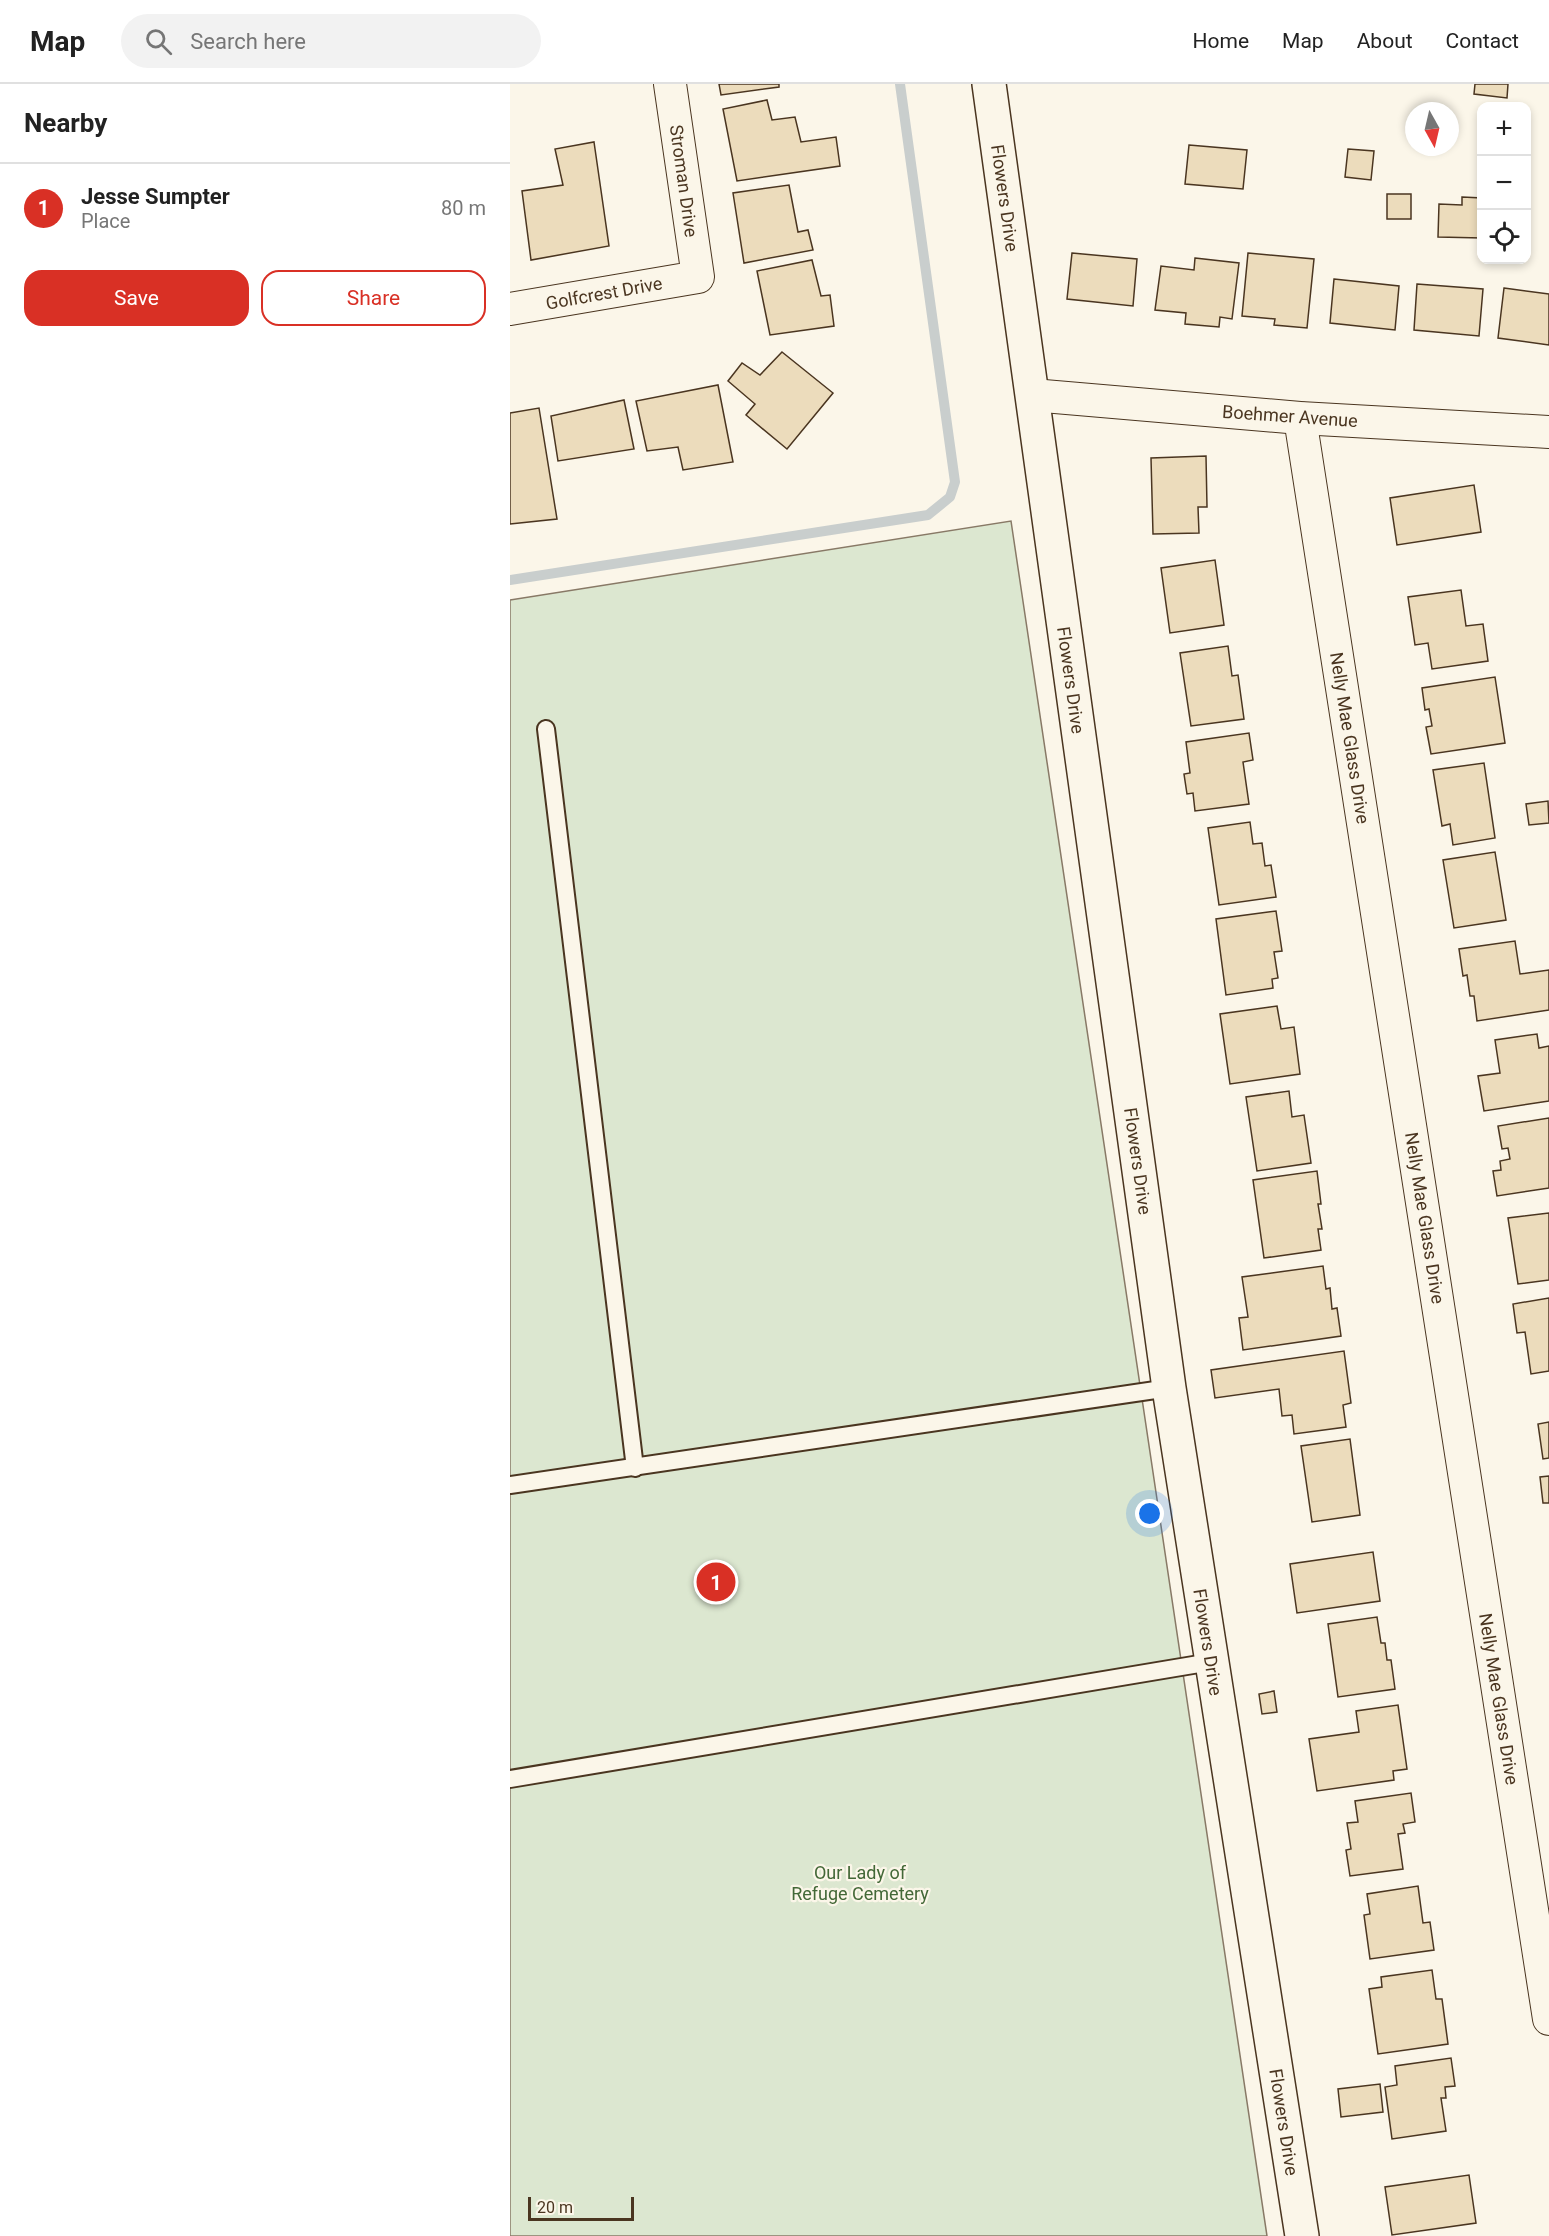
<!DOCTYPE html>
<meta charset="utf-8">
<style>
:root{--surface:#fff;--page:#f2f2f2;--text:#222;--muted:#767676;--line:#e0e0e0;--accent:#d93025}
body{margin:0;font-family:Roboto,sans-serif;background:var(--page);color:var(--text)}
.controls{position:absolute;right:18px;top:18px;display:grid;overflow:hidden;border-radius:12px;box-shadow:0 3px 9px #0003}
.controls button{width:54px;height:54px;display:grid;place-items:center;padding:0;border:0;border-bottom:2px solid var(--line);background:var(--surface);color:var(--text);font:30px sans-serif}
.compass{position:absolute;left:895px;top:18px;width:54px;height:54px;border-radius:50%;background:var(--surface);box-shadow:0 3px 9px #0003;rotate:172deg}
.scale{position:absolute;left:18px;bottom:15px;width:106px;box-sizing:border-box;padding-left:6px;border:3px solid #4a3520;border-top:0;font-size:16px;line-height:21px;white-space:nowrap;color:#4a3520;-webkit-text-stroke:4px #fbf6e9;paint-order:stroke}
.you{position:absolute;left:640px;top:1430px;width:21px;height:21px;margin:-15px;border:4px solid #fff;border-radius:50%;background:#1a73e8;box-shadow:0 0 0 9px #1a73e833}
.badge{display:grid;place-items:center;width:39px;height:39px;border-radius:50%;background:var(--accent);color:#fff;font-size:20px;font-weight:700}
.pin{position:absolute;translate:-50% -50%;border:3px solid #fff;box-shadow:0 2px 6px #0006}
.list{margin:0;padding:0;list-style:none}
h2{display:flex;justify-content:space-between;align-items:center;height:78px;margin:0;padding:0 24px;font-size:26px}
h2 small{font-size:20px;font-weight:400;color:var(--muted)}
.list li{display:grid;grid-template-columns:39px 1fr auto;gap:18px;align-items:center;box-sizing:border-box;height:90px;padding:0 24px;border-top:2px solid var(--line)}
.list b{display:block;font-size:22px;white-space:nowrap}
.list p{margin:0;font-size:20px;white-space:nowrap;color:var(--muted)}
.list em{font-size:20px;font-style:normal;color:var(--muted)}
.actions{display:flex;gap:12px;padding:18px 24px}
.actions a{flex:1;padding:14px 0;border:2px solid var(--accent);border-radius:18px;text-align:center;font-size:21px;color:var(--accent)}
.actions .main{background:var(--accent);color:#fff}
.icon{flex:none;width:33px;height:33px;fill:none;stroke:currentColor;stroke-width:2;stroke-linecap:round;stroke-linejoin:round}
.map{position:relative;flex:none;width:1039px;height:2152px;overflow:hidden}
header{display:flex;align-items:center;gap:36px;box-sizing:border-box;height:84px;padding:0 30px;background:var(--surface);border-bottom:2px solid var(--line)}
header strong{font-size:28px}
nav{display:flex;gap:33px;margin-inline-start:auto;font-size:21px}
.search{width:420px;height:54px;background:var(--page);display:flex;align-items:center;gap:15px;box-sizing:border-box;padding:0 21px;border-radius:33px;color:var(--muted);font-size:22px}
main{display:flex}
aside{flex:1;background:var(--surface)}
.map>svg:first-child{display:block}
.green{fill:#dce7d0;stroke:#887966;stroke-width:1.5}
.lines{fill:none;stroke-linecap:round;stroke-linejoin:round}
.stream{stroke:#c9cecd;stroke-width:10}
.building{fill:#ecdcbc;stroke:#4a3520;stroke-width:1.5}
.lane-casing{stroke:#4a3520;stroke-width:20}
.street-casing{stroke:#4a3520;stroke-width:34}
.secondary-casing{stroke:#4a3520;stroke-width:36}
.lane{stroke:#fbf6e9;stroke-width:16}
.street{stroke:#fbf6e9;stroke-width:32}
.secondary{stroke:#fbf6e9;stroke-width:33}
.labels{text-anchor:middle;dominant-baseline:central;stroke-width:4.5;stroke-linejoin:round;paint-order:stroke}
.street-label{font-size:18px;fill:#4a3520;stroke:#fbf6e9}
.park-label{font-size:18px;fill:#436837;stroke:#fbf6e9}
</style>
<header>
<strong>Map</strong>
<div class="search"><svg class="icon" aria-label="search" viewBox="0 0 24 24"><circle cx="10" cy="10" r="6"/><path d="M15 15l6 6"/></svg>Search here</div>
<nav><a>Home</a><a>Map</a><a>About</a><a>Contact</a></nav>
</header>
<main>
<aside>
<h2>Nearby<small></small></h2>
<ul class="list">
<li><span class="badge">1</span><div><b>Jesse Sumpter</b><p>Place</p></div><em>80 m</em></li>
</ul>
<div class="actions"><a class="main">Save</a><a>Share</a></div>
</aside>
<div class="map">
<svg width="1039" height="2152" viewBox="0 0 1039 2152">
<rect width="100%" height="100%" fill="#fbf6e9"/>
<!-- green -->
<polygon class="green" points="501,437 757,2152 0,2152 0,516"/>
<g class="lines">
<!-- stream -->
<polyline class="stream" points="0,496 418,431 440,413 445,398 390,0"/>
</g>
<!-- building -->
<g class="building">
<polygon points="209,0 269,0 269,3 211,11"/>
<polygon points="965,0 998,0 997,14 964,10"/>
<polygon points="257,16 262,36 285,33 291,58 326,53 330,82 227,97 213,25"/>
<polygon points="84,58 99,162 21,176 12,107 53,101 45,65"/>
<polygon points="679,61 737,66 733,105 675,100"/>
<polygon points="838,65 864,67 861,96 835,93"/>
<polygon points="279,101 288,148 298,146 303,166 234,179 223,109"/>
<rect x="877" y="110" width="24" height="25"/>
<polygon points="952,113 972,114 972,154 928,153 929,120 952,121"/>
<polygon points="562,169 627,175 623,222 557,215"/>
<polygon points="738,169 804,175 797,244 764,241 765,235 732,232"/>
<polygon points="685,174 729,179 722,235 710,233 709,243 675,240 676,229 645,226 651,182 684,186"/>
<polygon points="302,176 311,212 320,211 324,242 260,251 247,187"/>
<polygon points="824,195 889,202 885,246 820,239"/>
<polygon points="907,200 973,205 969,252 904,246"/>
<polygon points="994,204 1039,210 1039,261 988,254"/>
<polygon points="272,268 323,309 277,365 236,331 245,320 218,297 232,279 250,291"/>
<polygon points="208,301 223,378 173,386 168,363 137,367 126,317"/>
<polygon points="114,316 124,365 48,377 41,332"/>
<polygon points="29,324 47,435 0,440 0,329"/>
<polygon points="696,372 697,423 688,423 689,449 643,450 641,374"/>
<polygon points="964,401 971,448 887,461 880,414"/>
<polygon points="705,476 714,541 660,549 651,484"/>
<polygon points="951,506 956,542 973,540 978,577 922,585 918,559 905,561 898,513"/>
<polygon points="718,562 722,592 728,591 734,635 681,642 670,569"/>
<polygon points="985,593 995,659 921,670 916,643 922,642 919,625 915,626 912,604"/>
<polygon points="739,649 743,676 733,678 739,720 685,727 683,709 677,710 674,690 680,689 676,658"/>
<polygon points="974,679 985,754 943,761 940,740 932,742 923,686"/>
<polygon points="1038,717 1039,739 1019,741 1016,720"/>
<polygon points="740,738 743,760 752,759 755,782 761,781 766,813 709,821 698,744"/>
<polygon points="985,768 996,836 944,844 933,776"/>
<polygon points="766,827 772,867 764,868 768,894 762,895 763,904 716,911 706,835"/>
<polygon points="1005,857 1010,890 1039,886 1039,926 967,937 964,912 960,912 957,891 953,892 949,865"/>
<polygon points="767,922 771,945 784,943 790,990 720,1000 710,930"/>
<polygon points="1027,950 1029,964 1039,962 1039,1017 974,1027 968,992 990,989 985,956"/>
<polygon points="779,1007 782,1033 794,1031 801,1079 747,1087 736,1013"/>
<polygon points="1039,1034 1039,1104 987,1112 983,1087 991,1086 990,1077 1000,1075 998,1064 992,1065 988,1042"/>
<polygon points="807,1087 811,1120 808,1120 812,1145 808,1145 811,1166 754,1174 743,1096"/>
<polygon points="1039,1129 1039,1196 1008,1200 998,1134"/>
<polygon points="813,1182 816,1205 820,1204 822,1225 827,1224 831,1252 733,1266 729,1234 738,1233 732,1193"/>
<polygon points="1039,1214 1039,1287 1021,1290 1015,1248 1007,1249 1003,1220"/>
<polygon points="834,1267 841,1319 833,1321 836,1343 784,1350 782,1331 772,1332 769,1305 705,1314 701,1286"/>
<polygon points="1039,1338 1039,1374 1033,1375 1028,1340"/>
<polygon points="840,1355 850,1431 802,1438 791,1362"/>
<polygon points="1039,1392 1039,1419 1033,1419 1030,1393"/>
<polygon points="863,1468 870,1517 787,1529 780,1480"/>
<polygon points="867,1533 871,1559 875,1559 877,1576 881,1576 885,1605 828,1613 818,1540"/>
<polygon points="764,1607 767,1628 752,1630 749,1610"/>
<polygon points="888,1621 897,1685 883,1687 884,1696 807,1707 799,1655 849,1648 846,1627"/>
<polygon points="901,1709 905,1738 893,1740 895,1749 888,1750 893,1785 840,1792 836,1766 841,1765 837,1739 848,1738 845,1717"/>
<polygon points="908,1802 913,1839 920,1838 924,1866 860,1875 854,1831 860,1830 857,1810"/>
<polygon points="922,1886 926,1915 932,1915 938,1960 868,1970 859,1905 872,1903 871,1893"/>
<polygon points="941,1974 945,2002 935,2003 936,2014 931,2014 936,2047 882,2055 875,2003 887,2001 885,1982"/>
<polygon points="870,2000 873,2028 831,2033 828,2005"/>
<polygon points="959,2091 966,2139 882,2151 875,2103"/>
</g>
<g class="lines">
<!-- lane casing -->
<g class="lane-casing">
<g id="lane">
<polyline points="36,645 125,1384"/>
<polyline points="0,1401 659,1304"/>
<polyline points="0,1695 701,1578"/>
</g>
</g>
<!-- street casing -->
<g class="street-casing">
<g id="street">
<polyline points="0,225 188,193 160,0"/>
<polyline points="522,311 790,334 1039,348"/>
<polyline points="790,334 1039,1935"/>
</g>
</g>
<!-- secondary casing -->
<g class="secondary-casing">
<polyline id="secondary" points="479,0 659,1304 792,2152"/>
</g>
<!-- lane -->
<use href="#lane" class="lane"/>
<!-- street -->
<use href="#street" class="street"/>
<!-- secondary -->
<use href="#secondary" class="secondary"/>
</g>
<g class="labels">
<!-- street labels -->
<g class="street-label">
<text transform="translate(174 97) rotate(82)">Stroman Drive</text>
<text transform="translate(495 114) rotate(82)">Flowers Drive</text>
<text transform="translate(94 209) rotate(-10)">Golfcrest Drive</text>
<text transform="translate(780 332) rotate(4)">Boehmer Avenue</text>
<text transform="translate(561 596) rotate(82)">Flowers Drive</text>
<text transform="translate(840 654) rotate(81)">Nelly Mae Glass Drive</text>
<text transform="translate(628 1077) rotate(82)">Flowers Drive</text>
<text transform="translate(915 1134) rotate(81)">Nelly Mae Glass Drive</text>
<text transform="translate(698 1558) rotate(81)">Flowers Drive</text>
<text transform="translate(989 1615) rotate(81)">Nelly Mae Glass Drive</text>
<text transform="translate(774 2038) rotate(81)">Flowers Drive</text>
</g>
<!-- park labels -->
<g class="park-label">
<text x="350" y="1788">Our Lady of<tspan x="350" dy="21">Refuge Cemetery</tspan></text>
</g>
</g>
</svg>
<div class="controls">
<button>+</button>
<button>−</button>
<button><svg class="icon" aria-label="locate" viewBox="0 0 24 24"><circle cx="12" cy="12" r="6"/><path d="M12 2v4M12 18v4M2 12h4M18 12h4"/></svg></button>
</div>
<svg class="compass" viewBox="-18 -18 36 36"><path d="M0-13l5 13h-10z" fill="#e53935"/><path d="M0 13l5-13h-10z" fill="#767676"/></svg>
<div class="scale">20 m</div>
<div class="you"></div>
<div class="pin badge" style="left:206px;top:1498px">1</div>
</div>
</main>
